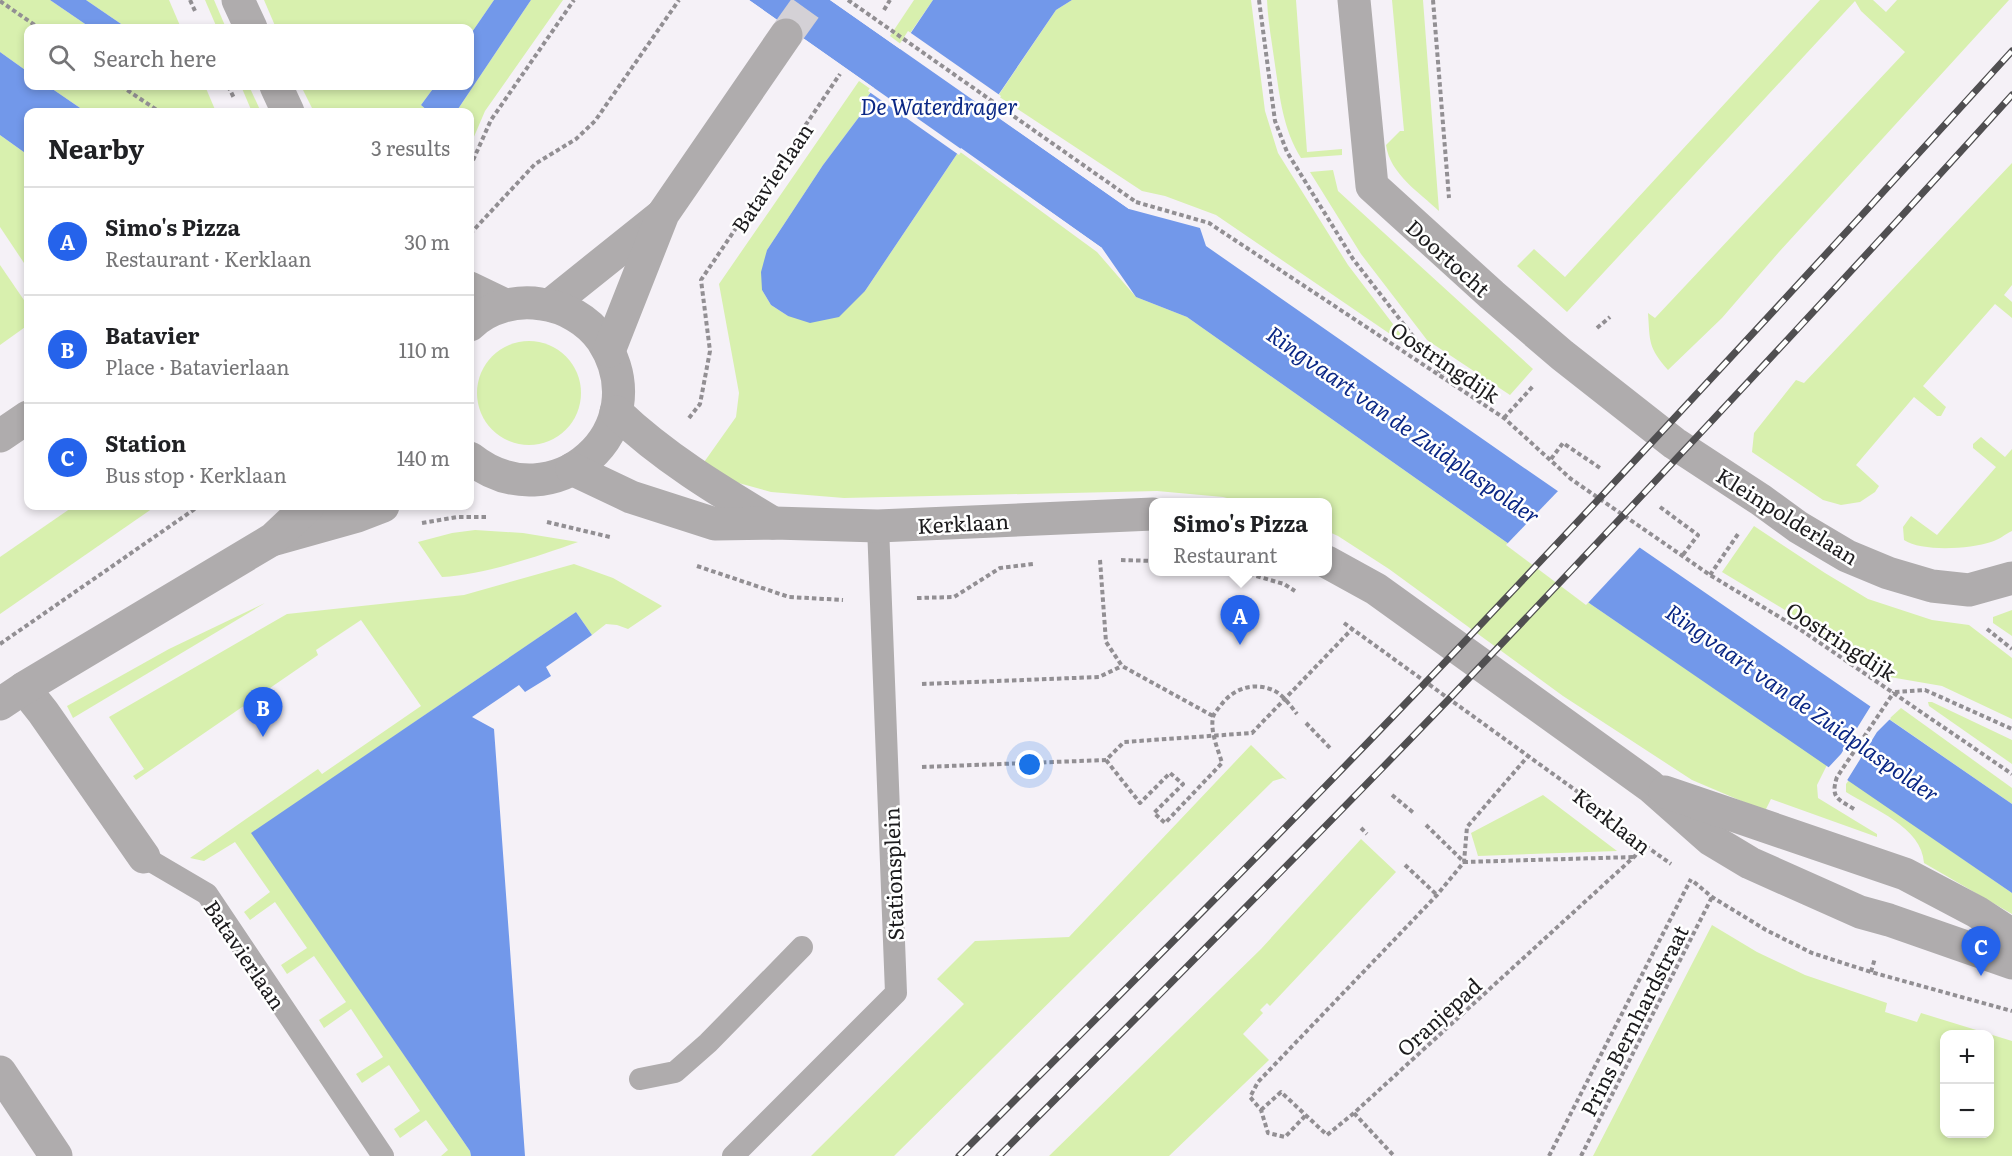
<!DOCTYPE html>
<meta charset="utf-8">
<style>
:root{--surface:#fff;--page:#f2f2f2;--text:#202124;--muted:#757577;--line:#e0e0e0;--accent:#2563eb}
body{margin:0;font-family:Literata,serif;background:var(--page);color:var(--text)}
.controls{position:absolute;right:18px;bottom:18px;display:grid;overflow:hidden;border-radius:12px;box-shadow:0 3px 9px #0003}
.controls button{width:54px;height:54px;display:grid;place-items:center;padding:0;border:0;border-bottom:2px solid var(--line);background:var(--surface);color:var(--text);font:30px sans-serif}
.you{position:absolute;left:1030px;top:765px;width:21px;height:21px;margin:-15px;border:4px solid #fff;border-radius:50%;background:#1a73e8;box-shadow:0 0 0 9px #1a73e833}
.badge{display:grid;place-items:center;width:39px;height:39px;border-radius:50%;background:var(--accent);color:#fff;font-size:20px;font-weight:700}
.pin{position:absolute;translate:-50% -50px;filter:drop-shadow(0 2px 3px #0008)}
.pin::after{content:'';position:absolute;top:32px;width:21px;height:18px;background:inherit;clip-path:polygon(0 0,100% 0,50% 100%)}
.popup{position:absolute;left:1149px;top:498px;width:183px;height:78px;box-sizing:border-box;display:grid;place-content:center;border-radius:12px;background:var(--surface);filter:drop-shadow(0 2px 4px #0005);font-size:20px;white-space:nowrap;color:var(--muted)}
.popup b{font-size:22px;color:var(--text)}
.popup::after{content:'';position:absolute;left:50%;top:100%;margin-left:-12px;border:12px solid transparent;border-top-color:var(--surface)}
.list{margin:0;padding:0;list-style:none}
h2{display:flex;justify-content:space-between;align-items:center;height:78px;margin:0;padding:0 24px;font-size:26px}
h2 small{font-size:20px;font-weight:400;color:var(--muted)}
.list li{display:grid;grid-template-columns:39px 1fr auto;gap:18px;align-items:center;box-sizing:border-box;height:108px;padding:0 24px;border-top:2px solid var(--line)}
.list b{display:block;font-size:22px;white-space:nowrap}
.list p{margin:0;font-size:20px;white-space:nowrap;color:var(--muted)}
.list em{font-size:20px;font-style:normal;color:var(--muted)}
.icon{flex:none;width:33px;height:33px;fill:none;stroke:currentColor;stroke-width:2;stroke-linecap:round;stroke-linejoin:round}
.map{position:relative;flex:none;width:2012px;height:1156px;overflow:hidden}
.search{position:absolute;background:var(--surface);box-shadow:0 3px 9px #0003;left:24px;top:24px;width:450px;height:66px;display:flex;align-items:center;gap:15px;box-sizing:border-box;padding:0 21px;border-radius:12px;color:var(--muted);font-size:22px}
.panel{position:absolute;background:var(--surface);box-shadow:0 3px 9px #0003;left:24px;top:108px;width:450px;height:402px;border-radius:12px}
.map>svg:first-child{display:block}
.green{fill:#d8f0ae;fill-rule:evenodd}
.water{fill:#7298ea}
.pier{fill:#f5f1f7}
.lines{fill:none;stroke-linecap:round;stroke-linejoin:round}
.tertiary-tunnel{stroke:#d4d1d6;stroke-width:33;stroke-dasharray:33 16;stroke-linecap:butt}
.path{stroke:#928f93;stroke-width:4;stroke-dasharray:4.5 3;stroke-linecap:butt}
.service{stroke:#afacad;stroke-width:22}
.minor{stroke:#afacad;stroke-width:33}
.tertiary{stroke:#afacad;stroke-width:33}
.rail-casing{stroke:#504f51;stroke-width:7}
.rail{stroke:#fff;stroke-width:4.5;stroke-dasharray:14;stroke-linecap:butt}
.path-bridge{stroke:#928f93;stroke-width:4;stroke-dasharray:4.5 3;stroke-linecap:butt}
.labels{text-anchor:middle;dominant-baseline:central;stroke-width:5;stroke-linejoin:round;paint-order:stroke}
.street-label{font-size:21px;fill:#1c1b1d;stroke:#fff}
.water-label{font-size:22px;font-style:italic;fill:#0a2785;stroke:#fff}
</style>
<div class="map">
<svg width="2012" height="1156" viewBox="0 0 2012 1156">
<rect width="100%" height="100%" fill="#f5f1f7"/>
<!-- green -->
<g class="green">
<polygon points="0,0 50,0 91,28 28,28 28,72 0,52"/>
<polygon points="86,0 169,0 181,28 127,28"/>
<polygon points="205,0 214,0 226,28 217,28"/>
<polygon points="264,0 494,0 470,35 470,28 276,28"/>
<polygon points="531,0 563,0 485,111 470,146 470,112 456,112"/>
<polygon points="914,0 933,0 902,45 890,36"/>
<polygon points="1072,0 1251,0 1265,111 1278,153 1348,265 1412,349 1216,215 1165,196 1142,191 998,96 1056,10"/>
<path d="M1267 0H1296L1307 152 1342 149V155L1301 158C1283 129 1280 98 1275 65 1272 43 1268 22 1267 0Z"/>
<path d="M1392 0H1423L1439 211C1419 192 1390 174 1386 145L1400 131H1404Z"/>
<path d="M1820 0H1873L1886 12 1897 0H2009L1779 252 1722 318 1668 370C1648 347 1650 342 1648 313L1655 318 1905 52 1861 11 1855 1 1567 312 1517 266 1534 249 1565 277Z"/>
<polygon points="859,81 872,90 863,103 859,117 823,165 767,250 762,290 771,305 788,316 865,291 959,151 1097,252 1136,297 1187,317 1509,544 1589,603 1827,765 1817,785 1818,798 1877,834 1877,837 1771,799 1765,811 1692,780 1563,696 1389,569 1338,536 1327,531 1327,502 1242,502 1223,497 1157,491 844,498 771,492 735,482 702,465 736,417 739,393 719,284"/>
<polygon points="48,86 205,86 216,112 86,112"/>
<polygon points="241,86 249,86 261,112 252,112"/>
<polygon points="301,86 435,86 421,105 429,112 314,112"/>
<polygon points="0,135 28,155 28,269 0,227"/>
<polygon points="2012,163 2012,285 2004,295 2012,302 2012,318 1995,304 1923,386 1946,407 1941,416 1937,416 1914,397 1856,465 1879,486 1875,492 1860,502 1841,505 1823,500 1752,452 1754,433 1796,380 1804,383"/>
<polygon points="1333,170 1338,191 1533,369 1510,395 1427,340 1361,254 1310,172"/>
<polygon points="0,265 28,306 28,325 0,345"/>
<circle cx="529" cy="393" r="52"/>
<path d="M1981 437 2005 457 2012 449V531C2005 534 1999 540 1991 542 1970 549 1922 552 1904 540L1903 527 1911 516 1937 535 1996 467 1973 448V444Z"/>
<polygon points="74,506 156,506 0,614 0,557"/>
<polygon points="1754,526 1825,573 1868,599 1932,620 1969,625 2012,658 2012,719 1942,686 1884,676 1808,624 1722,572"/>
<path d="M475 530 523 533 578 542C539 556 483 575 442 577L418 542 452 533Z"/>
<polygon points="574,564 613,578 662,606 628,629 617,625 606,624 592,635 576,612 252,833 470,1151 471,1156 441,1156 448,1150 426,1120 400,1138 394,1129 420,1111 389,1065 362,1083 356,1074 383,1057 351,1009 324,1028 319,1020 346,1002 314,956 287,974 281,965 307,948 275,902 250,920 244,912 270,892 235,842 204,861 190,858 318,769 322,774 421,706 361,620 316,650 318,655 136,780 133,776 144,769 109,717 287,614 464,595"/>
<polygon points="265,603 73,718 67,706 169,649"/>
<polygon points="2012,610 2012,636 1993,623 1993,617"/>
<polygon points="1928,702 1932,702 2012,740 2012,764 1929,706"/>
<polygon points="1901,708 2012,788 2012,804 1889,719"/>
<polygon points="1251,745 1287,780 1283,778 1273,781 894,1156 811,1156 964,1004 937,979 975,941 1069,937"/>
<path d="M1849 780 2012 893V914L1924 863C1922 827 1873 809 1846 792V784Z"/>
<polygon points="1543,795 1617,851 1478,856 1471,833"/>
<polygon points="1361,839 1396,872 1270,1006 1267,1003 1260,1010 1263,1013 1243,1034 1269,1060 1169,1156 1049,1156 1261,949"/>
<path d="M1712 925 1757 952 1805 975 1887 1003 1885 1012 1917 1022 1921 1013 2012 1041V1156H1593ZM1944 1034H1990V1134H1944Z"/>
</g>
<!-- water -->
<g class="water">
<polygon points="50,0 86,0 127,28 91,28"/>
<polygon points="494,0 531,0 456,112 429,112 421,105 435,86 470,86 470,35"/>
<polygon points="749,0 830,0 900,49 933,0 1072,0 1056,10 988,110 1129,209 1200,228 1206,246 1517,463 2012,804 2012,893 1589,603 1509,544 1187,317 1136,297 1102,248 961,148 865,291 839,317 810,323 788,316 771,305 762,290 761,272 767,250 823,165 859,117 863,103 874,88"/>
<polygon points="0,52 28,72 28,86 48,86 86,112 28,112 28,155 0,135"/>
<polygon points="576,612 592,635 546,667 551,676 525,692 519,685 472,717 494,729 525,1156 471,1156 470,1151 251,833"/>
</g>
<!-- pier -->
<g class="pier">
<polygon points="746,0 749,0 1102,248 1100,250 961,152 959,155 868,91 870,88"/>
<polygon points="830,0 836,0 899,45 908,31 1001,96 992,110 1131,207 1129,209"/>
<polygon points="1560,489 1642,545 1586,605 1506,545"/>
<polygon points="1872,704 1891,718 1877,732 1846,782 1827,769 1841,754"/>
</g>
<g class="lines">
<!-- tertiary-tunnel -->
<polyline class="tertiary-tunnel" points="786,35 811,0"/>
<!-- path -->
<g class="path">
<polyline points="190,0 195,11"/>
<polyline points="1259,0 1275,121 1287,152 1353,259 1443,375"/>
<polyline points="1433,0 1449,198"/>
<polyline points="0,1 39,28"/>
<polyline points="884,10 890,0"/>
<polyline points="121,86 160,112"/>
<polyline points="228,86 234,98"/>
<polyline points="470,167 491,120 574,0"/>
<polyline points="1136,202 1209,223 1504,418 1571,479 1710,575 1801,630 2012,774"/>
<polyline points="470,234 535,164 576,139 595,121 679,0"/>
<polyline points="1597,328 1610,317"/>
<polyline points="689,418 700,404 710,351 701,280 840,74"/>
<polyline points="1504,418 1534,385"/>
<polyline points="1551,459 1563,443 1600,468"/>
<polyline points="1660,507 1698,535 1682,556"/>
<polyline points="547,522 610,537"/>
<polyline points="422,523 457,517 489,517"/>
<polyline points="1100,560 1106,642 1122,666 1213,716"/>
<polyline points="1121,560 1153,561"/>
<polyline points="697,566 789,597 843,600"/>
<polyline points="1242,572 1284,584 1295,591"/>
<polyline points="1710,575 1738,534"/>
<polyline points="917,598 954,597 1000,568 1033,564"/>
<polyline points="1344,623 1596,805 1643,844 1671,864"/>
<polyline points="1987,629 2012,649"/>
<polyline points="0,644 199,506"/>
<polyline points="922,684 1099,677 1122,666"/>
<polyline points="1895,692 1925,690 2012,729"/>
<polyline points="1306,723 1331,749"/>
<path d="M1106 760 1140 803 1170 773 1183 784 1154 813 1165 823 1222 763C1218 749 1210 732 1213 717 1214 713 1218 709 1221 705 1232 690 1251 682 1270 689 1281 692 1290 705 1297 714"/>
<polyline points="922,767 1106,760 1124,742 1252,733 1353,628"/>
<polyline points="1392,795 1415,814"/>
<path d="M1854 809C1838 799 1830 798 1837 777L1894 692"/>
<polyline points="1426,825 1464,862 1634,857"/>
<polyline points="1361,828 1367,834"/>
<polyline points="1405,865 1437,895"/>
<polyline points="1694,882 1712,897 1766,930 1812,953 1871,972 2012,1011"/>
<polyline points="1871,972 1875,958"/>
<polyline points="1261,1110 1281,1092 1327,1135 1354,1113 1635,856 1643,844"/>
<polyline points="1354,1113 1394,1156"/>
<polyline points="1305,1116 1285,1137 1268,1133 1261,1110 1250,1097 1258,1082 1437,895 1464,862 1467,827 1529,755"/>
<polyline points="1549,1156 1691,879"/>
<polyline points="1581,1156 1712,897"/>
</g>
<!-- service -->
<g class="service">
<polyline points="144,857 207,894 383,1156"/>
<polyline points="640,1079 675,1072 708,1043 802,947"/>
<polyline points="733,1156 896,993 878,526"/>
</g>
<!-- minor -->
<g class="minor">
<polyline points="238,0 251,28"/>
<polyline points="1354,0 1372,186 1492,295 1562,355 1674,443 1761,500 1798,527 1847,556 1888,573 1932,586 1969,590 2012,578"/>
<polyline points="276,86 288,112"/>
<polyline points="470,288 505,305"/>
<polyline points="0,436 28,417"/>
<polyline points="24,688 43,712 144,857"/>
<polyline points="0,1072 56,1156"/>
</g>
<!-- tertiary -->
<g class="tertiary">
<polyline points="550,305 661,216"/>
<path d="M470 325C488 307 516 300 541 304 565 307 588 320 602 340 660 429 553 524 470 458"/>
<polyline points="609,351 663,214 786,35"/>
<path d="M616 412C663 457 718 490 773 523"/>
<polyline points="572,469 631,497 715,524 774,523 878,526 1153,514"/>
<polyline points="275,539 357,516 383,506"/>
<polyline points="1327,562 1376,589 1650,786 1710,839 1750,863 1860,912 1889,920 2012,963"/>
<polyline points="0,704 24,688 273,539 308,506"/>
<polyline points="1665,792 1905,874 1977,912 2012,935"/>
</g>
<!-- rail casing -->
<g class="rail-casing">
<g id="rail">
<path d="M959 1156C1124 991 1288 827 1449 658 1639 458 1826 255 2012 51"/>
<path d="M999 1156C1150 1004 1301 853 1449 699 1639 500 1827 299 2012 95"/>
</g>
</g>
<!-- rail -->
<use href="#rail" class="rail"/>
<!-- path-bridge -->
<polyline class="path-bridge" points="848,0 1136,202"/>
</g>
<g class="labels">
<!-- street labels -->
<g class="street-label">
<text transform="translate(771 177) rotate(-56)">Batavierlaan</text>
<text transform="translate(1449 257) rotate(42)">Doortocht</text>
<text transform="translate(1446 361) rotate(34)">Oostringdijk</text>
<text transform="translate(1788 515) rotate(32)">Kleinpolderlaan</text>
<text transform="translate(963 522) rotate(-3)">Kerklaan</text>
<text transform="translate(1842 640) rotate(33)">Oostringdijk</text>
<text transform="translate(1613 820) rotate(38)">Kerklaan</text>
<text transform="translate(892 874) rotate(-92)">Stationsplein</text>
<text transform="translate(246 954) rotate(56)">Batavierlaan</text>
<text transform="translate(1438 1016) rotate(-42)">Oranjepad</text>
<text transform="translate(1633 1020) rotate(-63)">Prins Bernhardstraat</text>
</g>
<!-- water labels -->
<g class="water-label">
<text x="939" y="105">De Waterdrager</text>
<text transform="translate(1404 424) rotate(35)">Ringvaart van de Zuidplaspolder</text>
<text transform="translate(1803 702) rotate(35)">Ringvaart van de Zuidplaspolder</text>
</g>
</g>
</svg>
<div class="controls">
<button>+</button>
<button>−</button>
</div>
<div class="you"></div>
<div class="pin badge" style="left:1240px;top:645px">A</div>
<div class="popup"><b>Simo's Pizza</b>Restaurant</div>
<div class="pin badge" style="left:263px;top:737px">B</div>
<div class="pin badge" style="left:1981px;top:976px">C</div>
<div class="search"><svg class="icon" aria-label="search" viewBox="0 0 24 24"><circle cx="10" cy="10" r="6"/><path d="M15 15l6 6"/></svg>Search here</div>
<section class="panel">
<h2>Nearby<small>3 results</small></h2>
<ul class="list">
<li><span class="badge">A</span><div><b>Simo's Pizza</b><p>Restaurant · Kerklaan</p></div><em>30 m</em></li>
<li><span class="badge">B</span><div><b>Batavier</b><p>Place · Batavierlaan</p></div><em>110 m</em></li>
<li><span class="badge">C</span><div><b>Station</b><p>Bus stop · Kerklaan</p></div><em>140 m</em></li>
</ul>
</section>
</div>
